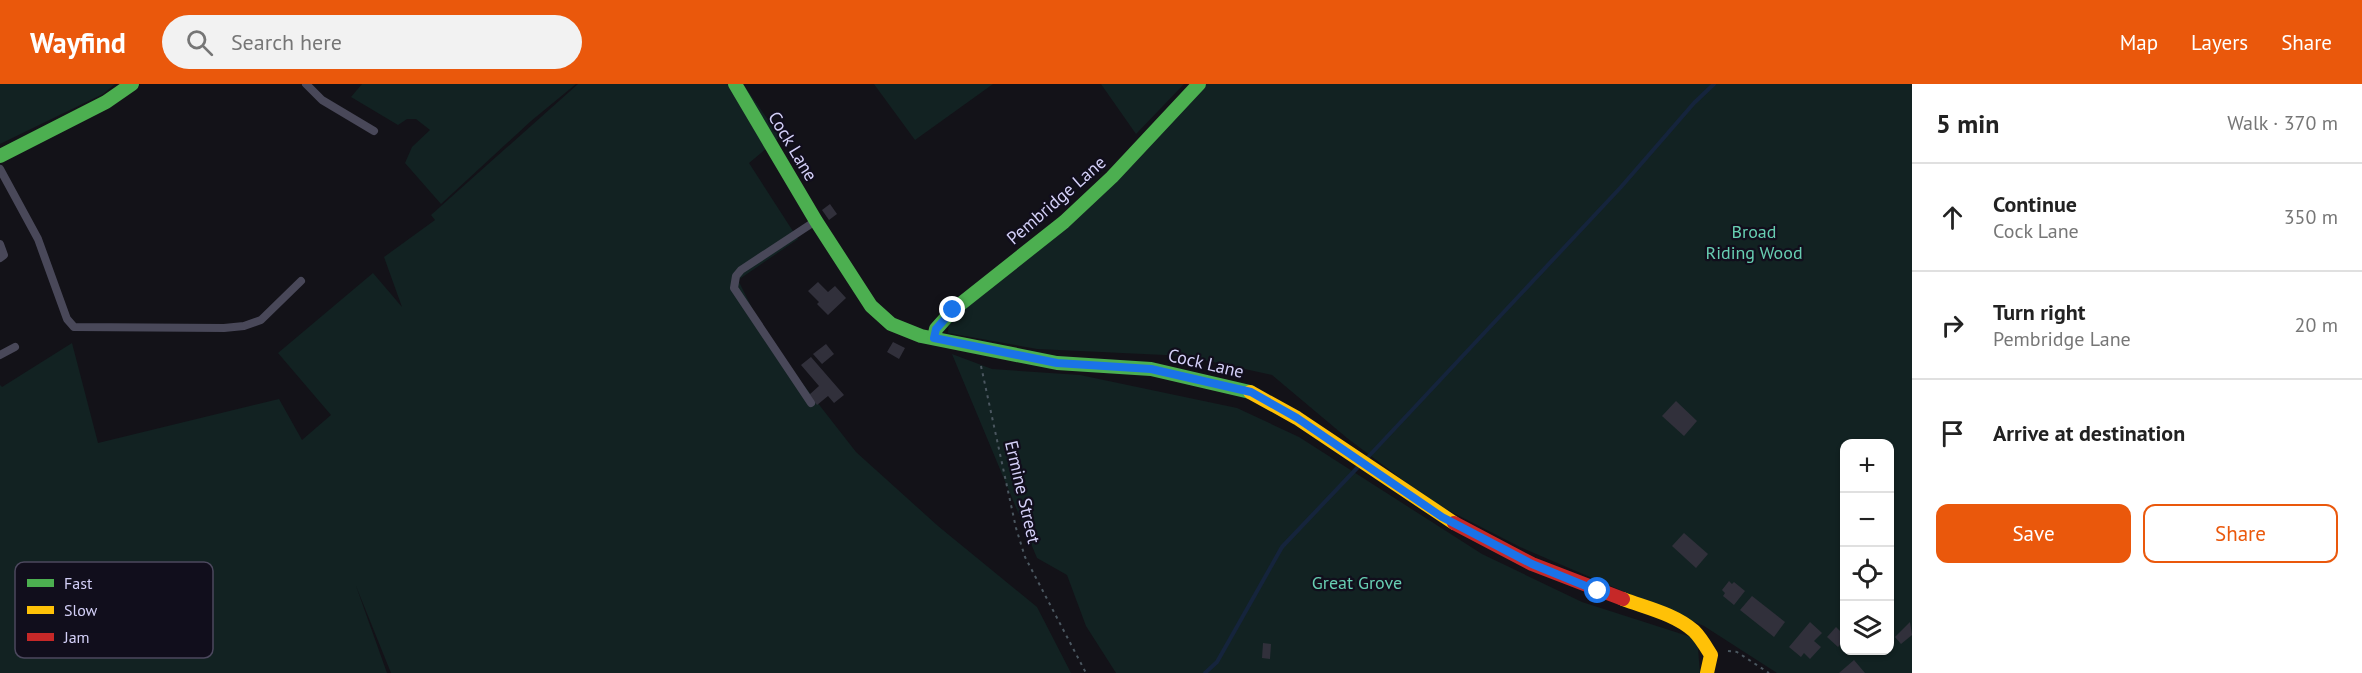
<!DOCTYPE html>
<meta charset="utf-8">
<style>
:root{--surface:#fff;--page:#f2f2f2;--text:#222;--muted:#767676;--line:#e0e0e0;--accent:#ea580c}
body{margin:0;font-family:"PT Sans",sans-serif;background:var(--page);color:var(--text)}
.controls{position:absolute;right:18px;bottom:18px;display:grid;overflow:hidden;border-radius:12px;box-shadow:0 2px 4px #0004}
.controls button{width:54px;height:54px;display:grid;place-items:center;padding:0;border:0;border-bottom:2px solid var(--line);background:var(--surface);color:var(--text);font:30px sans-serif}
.stop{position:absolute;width:18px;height:18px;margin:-14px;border:4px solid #1a73e8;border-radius:50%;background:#fff}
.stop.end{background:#1a73e8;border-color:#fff;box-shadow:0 2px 6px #0008}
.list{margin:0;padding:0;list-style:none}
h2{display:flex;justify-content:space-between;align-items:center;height:78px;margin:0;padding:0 24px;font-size:26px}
h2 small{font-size:20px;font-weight:400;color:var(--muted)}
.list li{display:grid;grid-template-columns:39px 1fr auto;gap:18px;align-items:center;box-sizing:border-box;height:108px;padding:0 24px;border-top:2px solid var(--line)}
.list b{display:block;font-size:22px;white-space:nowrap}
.list p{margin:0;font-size:20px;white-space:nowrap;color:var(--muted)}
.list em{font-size:20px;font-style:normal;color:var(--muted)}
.actions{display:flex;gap:12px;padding:18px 24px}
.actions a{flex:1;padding:14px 0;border:2px solid var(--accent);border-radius:12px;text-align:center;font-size:21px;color:var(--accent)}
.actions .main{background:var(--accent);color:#fff}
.icon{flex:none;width:33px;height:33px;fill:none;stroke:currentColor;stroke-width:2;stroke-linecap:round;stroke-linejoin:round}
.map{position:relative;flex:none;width:1912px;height:589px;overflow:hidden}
header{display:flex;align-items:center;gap:36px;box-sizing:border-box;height:84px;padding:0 30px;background:var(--accent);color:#fff}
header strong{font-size:28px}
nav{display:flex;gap:33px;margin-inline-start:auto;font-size:21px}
.search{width:420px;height:54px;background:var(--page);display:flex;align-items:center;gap:15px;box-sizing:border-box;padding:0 21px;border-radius:33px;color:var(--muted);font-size:22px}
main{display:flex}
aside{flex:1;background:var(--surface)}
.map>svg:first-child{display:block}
.green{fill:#122222;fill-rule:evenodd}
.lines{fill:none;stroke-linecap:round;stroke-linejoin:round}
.stream{stroke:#15243c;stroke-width:4}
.building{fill:#31303b}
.path{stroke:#4b5760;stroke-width:2;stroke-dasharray:3 4.5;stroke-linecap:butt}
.lane{stroke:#494859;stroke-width:8}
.fast{stroke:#4caf50;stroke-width:14}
.slow{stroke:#ffc107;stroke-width:14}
.jam{stroke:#c62828;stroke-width:14}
.route{stroke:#1a73e8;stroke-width:8}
.labels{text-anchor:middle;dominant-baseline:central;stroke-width:4.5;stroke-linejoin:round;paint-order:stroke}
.street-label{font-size:18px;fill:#d4d0f8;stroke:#110e1c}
.park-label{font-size:18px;fill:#67ceb2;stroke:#110e1c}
.key{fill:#110e1c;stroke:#4c485e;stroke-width:1.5}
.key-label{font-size:16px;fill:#d4d0f8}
</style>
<header>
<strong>Wayfind</strong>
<div class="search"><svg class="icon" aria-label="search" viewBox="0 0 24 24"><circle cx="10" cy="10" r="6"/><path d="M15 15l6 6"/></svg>Search here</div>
<nav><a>Map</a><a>Layers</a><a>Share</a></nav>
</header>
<main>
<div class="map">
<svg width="1912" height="589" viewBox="0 0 1912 589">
<rect width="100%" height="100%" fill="#131218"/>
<!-- green -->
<g class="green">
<polygon points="0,0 115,0 103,10 0,60"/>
<polygon points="362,0 576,0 531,37 441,120 405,79 412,63 430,46 416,35 407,35 398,41 351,13"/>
<polygon points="578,0 743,0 780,53 749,79 798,155 738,196 767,254 856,368 938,442 1037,523 1071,589 391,589 356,502 387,589 0,589 0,301 2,303 72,259 98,359 279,315 302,356 331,331 278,269 373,189 402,223 384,173 435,136 431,131"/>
<polygon points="874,0 993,0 915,56"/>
<polygon points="1101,0 1184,0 1136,50"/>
<path d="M1205 0H1912V589H1777L1704 542 1520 463 1432 418 1347 354 1272 291 1186 272 1037 265 948 249 949 235ZM1844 360H1890V566H1844Z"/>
<polygon points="952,270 992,285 1080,291 1237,324 1299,353 1482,470 1582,518 1691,553 1698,564 1700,589 1116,589 1086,542 1067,491 1037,474"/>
</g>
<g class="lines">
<!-- stream -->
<g class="stream">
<polyline points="1368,373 1621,103 1694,19 1714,0"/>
<polyline points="1205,589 1217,578 1282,463 1358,383"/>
</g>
</g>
<!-- building -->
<g class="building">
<polygon points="830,120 837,130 829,136 822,126"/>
<polygon points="818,198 828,208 835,202 846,214 828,231 817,220 819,218 808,207"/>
<polygon points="893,258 905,264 899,275 887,268"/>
<polygon points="826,260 834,270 822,280 813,270"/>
<polygon points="811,273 844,311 834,319 828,312 817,321 809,311 819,302 801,281"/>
<polygon points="1676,317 1697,337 1684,352 1662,332"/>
<polygon points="1684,449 1708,470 1696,484 1672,462"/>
<polygon points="1729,497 1732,500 1734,498 1745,507 1734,521 1723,512 1725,509 1722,506"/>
<polygon points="1752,512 1785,538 1774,553 1740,526"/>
<polygon points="1810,538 1822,549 1814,557 1821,563 1810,575 1804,569 1801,573 1789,563"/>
<polygon points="1910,538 1912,551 1901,560 1895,553"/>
<polygon points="1836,543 1844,551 1844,556 1838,563 1827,553"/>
<polygon points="1263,559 1271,560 1270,575 1262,574"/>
<polygon points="1854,576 1865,589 1839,589"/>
</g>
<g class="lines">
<!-- path -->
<g class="path">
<polyline points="981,282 1016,444 1025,473 1086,589"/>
<polyline points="1728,567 1737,568 1769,589"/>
</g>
<!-- lane -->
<g class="lane">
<polyline points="306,0 322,16 374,47"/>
<polyline points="0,85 38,155 67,235 74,243 224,244 244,242 261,236 301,197"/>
<polyline points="0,160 4,171 0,174"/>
<polyline points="0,271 15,263"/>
<polyline points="811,319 734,204 736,192 741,186 814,138"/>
</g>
<!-- fast -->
<g class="fast">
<polyline points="735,0 816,137 871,222 891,240 921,252 1057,279 1151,285 1250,308"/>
<polyline points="0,72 106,18 132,0"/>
<polyline points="934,254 936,245 953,226 1064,138 1112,93 1199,0"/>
</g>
<!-- slow -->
<g class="slow">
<polyline points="1250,308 1297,334 1454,439"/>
<path d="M1623 515C1647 524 1675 530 1694 547 1701 554 1706 563 1711 571L1707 589"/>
</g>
<!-- jam -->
<polyline class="jam" points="1454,439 1532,480 1623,515"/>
</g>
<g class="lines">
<!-- route -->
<polyline class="route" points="953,226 936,245 934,254 1057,279 1151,285 1251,308 1297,334 1442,433 1532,480 1598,507"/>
</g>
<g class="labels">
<!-- street labels -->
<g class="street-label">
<text transform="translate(793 62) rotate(59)">Cock Lane</text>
<text transform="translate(1056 116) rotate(-41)">Pembridge Lane</text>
<text transform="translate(1206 279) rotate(13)">Cock Lane</text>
<text transform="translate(1023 408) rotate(77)">Ermine Street</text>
</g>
<!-- park labels -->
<g class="park-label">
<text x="1754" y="147">Broad<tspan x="1754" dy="21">Riding Wood</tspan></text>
<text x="1357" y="498">Great Grove</text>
</g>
</g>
<!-- legend -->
<rect x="15" y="478" width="198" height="96" rx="9" class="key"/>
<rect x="27" y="495" width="27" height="8" fill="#4caf50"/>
<rect x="27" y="522" width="27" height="8" fill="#ffc107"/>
<rect x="27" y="549" width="27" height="8" fill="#c62828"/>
<g class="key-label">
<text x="64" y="505">Fast</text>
<text x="64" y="532">Slow</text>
<text x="64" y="559">Jam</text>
</g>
</svg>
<div class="controls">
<button>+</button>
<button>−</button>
<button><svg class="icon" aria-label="locate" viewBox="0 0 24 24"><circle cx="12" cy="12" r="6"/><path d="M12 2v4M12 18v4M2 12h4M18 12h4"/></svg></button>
<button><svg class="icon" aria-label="layers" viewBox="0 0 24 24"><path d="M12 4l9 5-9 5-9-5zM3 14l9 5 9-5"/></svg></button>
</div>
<div class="stop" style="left:1598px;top:507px"></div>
<div class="stop end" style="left:953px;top:226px"></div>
</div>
<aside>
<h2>5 min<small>Walk · 370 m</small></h2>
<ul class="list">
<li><svg class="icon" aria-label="ahead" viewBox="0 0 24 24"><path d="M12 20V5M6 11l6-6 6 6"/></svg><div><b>Continue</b><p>Cock Lane</p></div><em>350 m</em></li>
<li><svg class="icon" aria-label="right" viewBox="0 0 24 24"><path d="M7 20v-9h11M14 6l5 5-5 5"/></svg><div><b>Turn right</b><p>Pembridge Lane</p></div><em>20 m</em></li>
<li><svg class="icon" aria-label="arrive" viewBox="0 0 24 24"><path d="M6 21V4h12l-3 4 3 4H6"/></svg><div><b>Arrive at destination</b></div></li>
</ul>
<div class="actions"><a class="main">Save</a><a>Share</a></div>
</aside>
</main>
